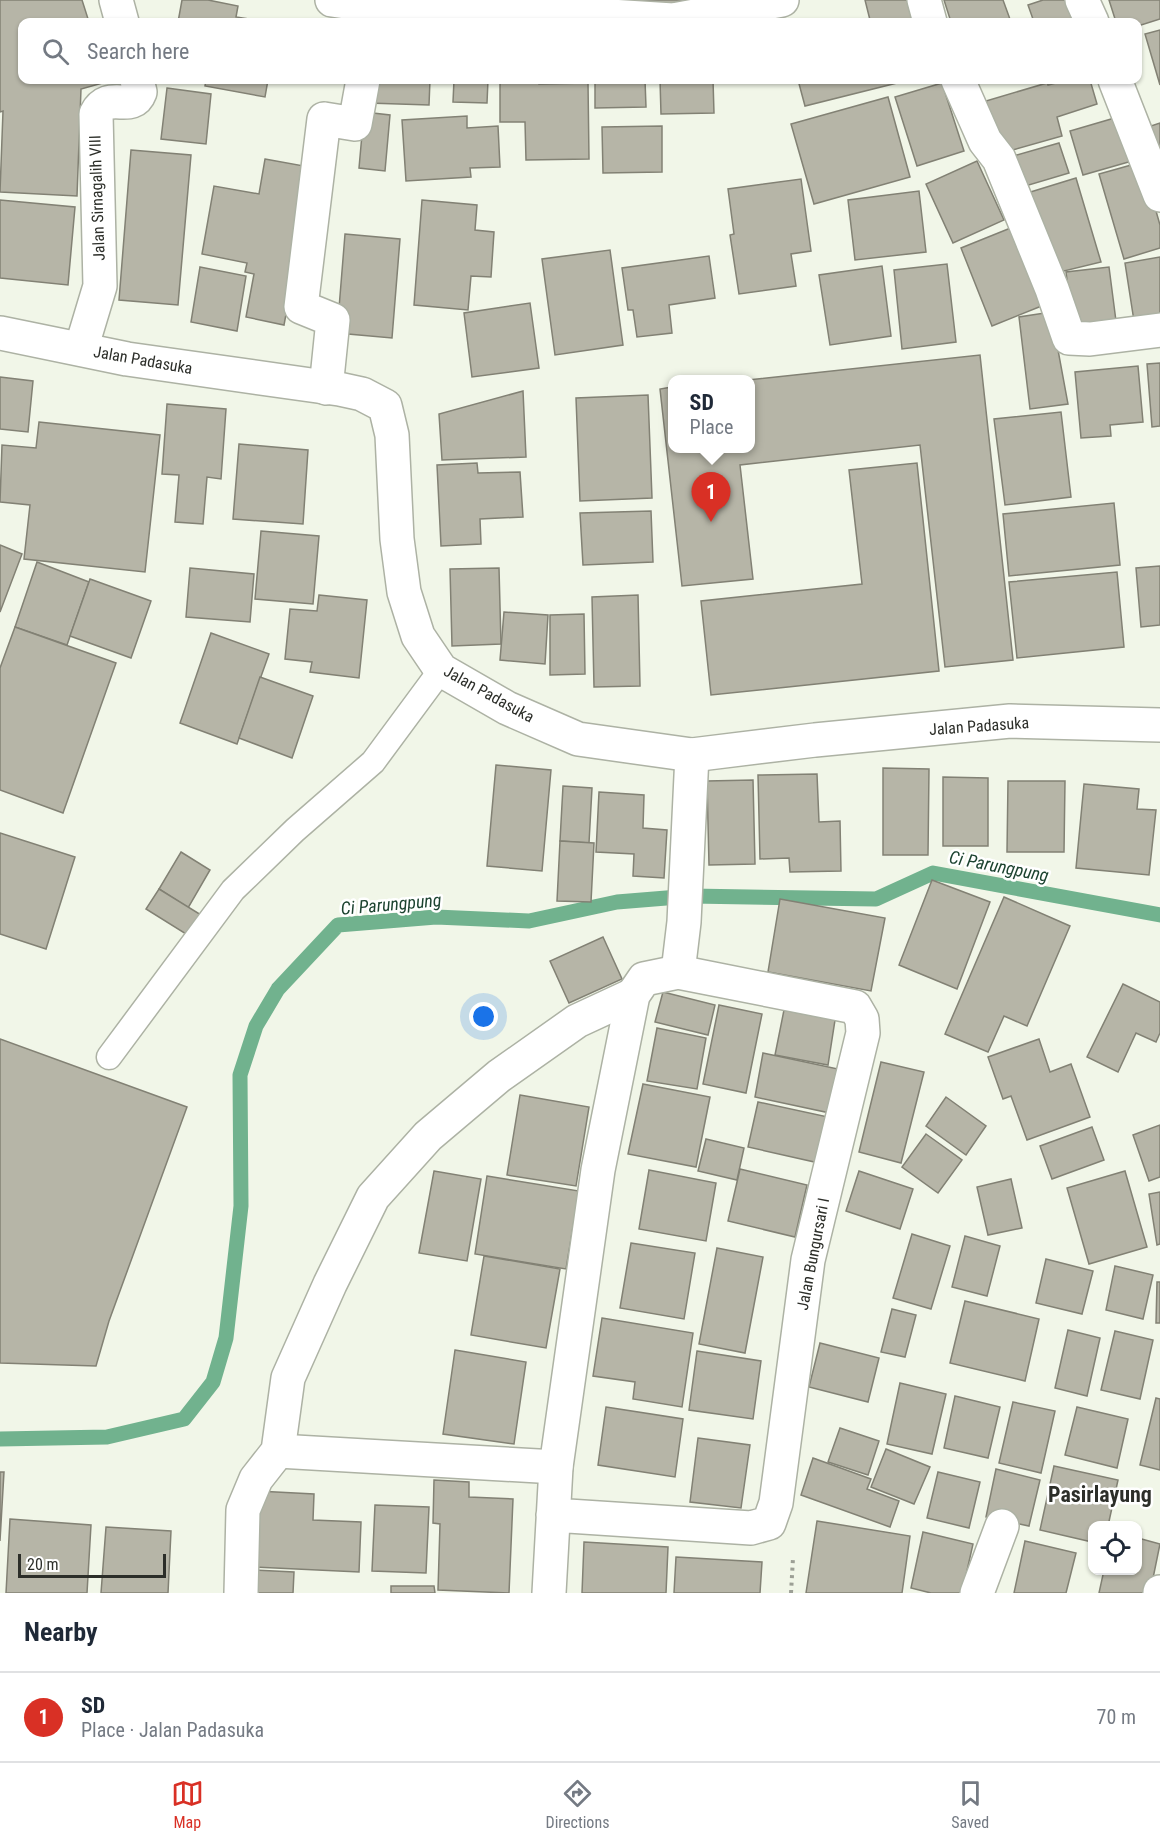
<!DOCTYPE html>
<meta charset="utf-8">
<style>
:root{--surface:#fff;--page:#f2f2f3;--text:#1f2937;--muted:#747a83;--line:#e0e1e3;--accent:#d93025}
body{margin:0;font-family:"Roboto Condensed",sans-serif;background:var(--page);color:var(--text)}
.controls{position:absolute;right:18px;bottom:18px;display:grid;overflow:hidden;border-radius:12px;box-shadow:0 2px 4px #0004}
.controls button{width:54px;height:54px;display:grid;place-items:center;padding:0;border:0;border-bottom:2px solid var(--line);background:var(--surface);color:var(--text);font:30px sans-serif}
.scale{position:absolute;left:18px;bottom:15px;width:148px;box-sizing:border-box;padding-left:6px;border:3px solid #2c2e29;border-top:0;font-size:16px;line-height:21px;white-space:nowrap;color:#2c2e29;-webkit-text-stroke:4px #fff;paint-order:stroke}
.you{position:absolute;left:484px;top:1017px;width:21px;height:21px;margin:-15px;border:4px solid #fff;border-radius:50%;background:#1a73e8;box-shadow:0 0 0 9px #1a73e833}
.badge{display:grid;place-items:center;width:39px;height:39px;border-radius:50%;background:var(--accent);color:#fff;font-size:20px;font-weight:700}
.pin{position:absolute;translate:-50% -50px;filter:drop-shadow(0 2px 3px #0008)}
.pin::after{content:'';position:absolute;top:32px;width:21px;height:18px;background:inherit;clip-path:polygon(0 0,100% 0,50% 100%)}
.popup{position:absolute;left:668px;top:375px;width:87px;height:78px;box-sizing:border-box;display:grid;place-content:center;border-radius:12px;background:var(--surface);filter:drop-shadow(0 2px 4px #0005);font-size:20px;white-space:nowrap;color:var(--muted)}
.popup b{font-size:22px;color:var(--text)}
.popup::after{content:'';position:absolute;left:50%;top:100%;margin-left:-12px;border:12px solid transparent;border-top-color:var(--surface)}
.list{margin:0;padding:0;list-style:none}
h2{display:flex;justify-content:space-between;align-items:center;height:78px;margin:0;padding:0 24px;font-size:26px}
h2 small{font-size:20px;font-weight:400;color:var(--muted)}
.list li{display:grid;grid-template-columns:39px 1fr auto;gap:18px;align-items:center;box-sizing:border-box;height:90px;padding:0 24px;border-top:2px solid var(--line)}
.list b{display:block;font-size:22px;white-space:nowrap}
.list p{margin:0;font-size:20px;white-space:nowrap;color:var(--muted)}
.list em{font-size:20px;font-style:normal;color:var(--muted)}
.icon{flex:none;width:33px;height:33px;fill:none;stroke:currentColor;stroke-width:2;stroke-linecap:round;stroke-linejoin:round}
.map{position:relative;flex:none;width:1160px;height:1593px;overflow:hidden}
.search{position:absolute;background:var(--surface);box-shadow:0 2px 4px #0004;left:18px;right:18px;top:18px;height:66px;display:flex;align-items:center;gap:15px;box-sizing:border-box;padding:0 21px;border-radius:12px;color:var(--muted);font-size:22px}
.sheet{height:168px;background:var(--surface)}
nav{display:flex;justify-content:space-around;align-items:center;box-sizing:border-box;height:84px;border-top:2px solid var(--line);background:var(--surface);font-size:16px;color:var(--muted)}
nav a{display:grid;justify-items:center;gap:3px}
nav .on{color:var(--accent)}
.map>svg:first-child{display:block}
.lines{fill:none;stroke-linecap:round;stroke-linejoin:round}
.stream{stroke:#71b28e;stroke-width:15}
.building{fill:#b6b5a7;stroke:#828174;stroke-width:1.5}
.service-casing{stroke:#adb2a4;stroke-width:27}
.minor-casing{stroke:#adb2a4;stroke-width:36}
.tertiary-casing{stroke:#adb2a4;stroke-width:36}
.path{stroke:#9c9f95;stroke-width:4;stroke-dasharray:3 4.5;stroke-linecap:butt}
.service{stroke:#fff;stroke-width:24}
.minor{stroke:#fff;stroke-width:33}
.tertiary{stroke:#fff;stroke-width:33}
.labels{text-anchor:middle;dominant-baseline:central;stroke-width:5;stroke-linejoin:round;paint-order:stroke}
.street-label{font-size:16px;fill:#2c2e29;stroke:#fff}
.water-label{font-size:18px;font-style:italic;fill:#1c4330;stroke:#fff}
.district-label{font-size:22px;font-weight:bold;fill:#2c2e29;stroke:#fff}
</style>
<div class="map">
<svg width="1160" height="1593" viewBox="0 0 1160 1593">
<rect width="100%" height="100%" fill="#f1f6e8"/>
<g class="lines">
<!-- stream -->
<polyline class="stream" points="0,1439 107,1437 184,1419 213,1382 226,1338 241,1206 240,1075 256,1026 278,989 338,925 436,917 529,921 617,902 691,896 876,899 933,873 1160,915"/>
</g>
<!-- building -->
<g class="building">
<polygon points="0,0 82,0 89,22 22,22 22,80 105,80 106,82 81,89 77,196 0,192 3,111 0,112"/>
<polygon points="182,0 208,0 238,6 236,17 268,22 178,22"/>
<polygon points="618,0 689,0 689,7"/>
<polygon points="865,0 918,0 923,22 859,22 870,20"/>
<polygon points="944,0 1003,0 1011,22 951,22"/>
<polygon points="1043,0 1075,0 1082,22 1034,22 1028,5"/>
<polygon points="1109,0 1160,0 1160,19 1138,26 1138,22 1116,22"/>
<polygon points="1160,30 1160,85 1145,34"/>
<polygon points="206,80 268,80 265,97 205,86"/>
<polygon points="368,80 430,80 429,105 368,103"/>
<polygon points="454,80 488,80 487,103 453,102"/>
<polygon points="500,80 539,80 539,84 588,83 589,159 526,160 525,122 500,122"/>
<polygon points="595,80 645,80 646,107 595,108"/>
<polygon points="660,80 713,80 714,113 661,114"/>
<polygon points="798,80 909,80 805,106"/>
<polygon points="1067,80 1090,80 1097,104 1057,117 1062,136 1002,153 986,101 1047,83 1048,85"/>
<polygon points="942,83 964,151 917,166 895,97"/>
<polygon points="167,88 211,94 206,144 161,139"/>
<polygon points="888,97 910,177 814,204 791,124"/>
<polygon points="364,112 390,115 385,171 359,168"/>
<polygon points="467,116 467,128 498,126 500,167 470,168 471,177 406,181 402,120"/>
<polygon points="1118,117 1132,161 1083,175 1070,131"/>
<polygon points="1160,123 1160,167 1148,127"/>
<polygon points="662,126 662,172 603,173 602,127"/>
<polygon points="1059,143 1069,173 1015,189 1006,158"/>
<polygon points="131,150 191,155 178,305 119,300"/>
<polygon points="265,159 304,166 294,272 284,325 246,317 254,274 245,272 247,263 202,254 214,186 259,194"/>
<polygon points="977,161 1004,220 953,243 926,184"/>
<polygon points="1142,162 1160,225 1160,248 1124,259 1099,174"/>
<polygon points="1076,178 1101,262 1060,272 1024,194"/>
<polygon points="801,179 811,251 791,254 796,286 739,294 730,235 734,234 728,189"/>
<polygon points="919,191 926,252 855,260 848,200"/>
<polygon points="0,200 75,207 68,285 0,278"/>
<polygon points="422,200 477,205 475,230 494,232 491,277 471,276 468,310 414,305"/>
<polygon points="1013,227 1044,305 992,326 961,248"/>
<polygon points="345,234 400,239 392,338 337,333"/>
<polygon points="610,250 623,345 555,355 542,259"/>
<polygon points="709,256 715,298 669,305 672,333 637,337 633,310 628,310 622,268"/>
<polygon points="1160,257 1160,317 1134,321 1125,263"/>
<polygon points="947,264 956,342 902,349 894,270"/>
<polygon points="882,266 891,336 830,345 819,275"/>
<polygon points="200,267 246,276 237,331 191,322"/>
<polygon points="1109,267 1116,321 1073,327 1066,272"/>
<polygon points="530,303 539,368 472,377 464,313"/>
<polygon points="1051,312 1068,404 1030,409 1019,317"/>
<polygon points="980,355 1013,660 945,667 920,445 740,465 753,579 682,586 660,389 672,387 672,448 750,448 750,380 748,380"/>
<polygon points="1160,363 1160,426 1152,427 1147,364"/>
<polygon points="1138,366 1143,422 1110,425 1111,436 1081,438 1075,372"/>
<polygon points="0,377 33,381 28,432 0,429"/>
<polygon points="523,391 526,457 442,460 439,414"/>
<polygon points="648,395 652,498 580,501 576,398"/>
<polygon points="167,404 226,409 221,479 207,477 203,524 175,522 179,475 162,474"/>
<polygon points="1061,412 1071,497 1005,505 994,419"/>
<polygon points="39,422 160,435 145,572 24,559 30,505 0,502 2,445 36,448"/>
<polygon points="239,444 308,450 303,524 233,519"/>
<polygon points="477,463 478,473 520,472 523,517 480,519 481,544 441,546 437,465"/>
<polygon points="917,463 939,671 711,695 701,601 862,584 849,470"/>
<polygon points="1114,503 1120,565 1009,576 1003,514"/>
<polygon points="651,511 653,562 583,565 580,513"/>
<polygon points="261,531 319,536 313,604 255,599"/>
<polygon points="0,545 22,554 0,612"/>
<polygon points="37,562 89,582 67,645 15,627"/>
<polygon points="1160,566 1160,625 1141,627 1136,568"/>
<polygon points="190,568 254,574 250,622 186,617"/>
<polygon points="499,568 501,644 452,646 450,569"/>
<polygon points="1117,572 1124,647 1017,658 1009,582"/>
<polygon points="90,579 151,601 131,658 70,636"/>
<polygon points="319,595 367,600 359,678 310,672 312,662 285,659 290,609 317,611"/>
<polygon points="638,595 640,686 594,687 592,597"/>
<polygon points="504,612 548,615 545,664 500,660"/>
<polygon points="584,614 585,674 550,675 550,615"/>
<polygon points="15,627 116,663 63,813 0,790 0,668"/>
<polygon points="211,633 269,654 237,744 180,723"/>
<polygon points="260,677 313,696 292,758 239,738"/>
<polygon points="496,765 551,770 542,871 487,866"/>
<polygon points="883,768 929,769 928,855 883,855"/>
<polygon points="817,774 819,822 840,821 841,871 790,872 789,858 760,859 758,775"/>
<polygon points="943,777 988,778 988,846 943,846"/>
<polygon points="753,780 755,864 709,865 707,781"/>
<polygon points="1008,781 1065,781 1064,852 1007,852"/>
<polygon points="1084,784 1139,789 1137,809 1156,810 1149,875 1076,868"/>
<polygon points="563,786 592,788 589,843 560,841"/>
<polygon points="599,792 644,795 643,828 667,830 664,878 633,876 634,854 596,852"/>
<polygon points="0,833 75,857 46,949 0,934"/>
<polygon points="560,841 594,843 591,902 557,901"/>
<polygon points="181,852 210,870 188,908 159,889"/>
<polygon points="932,880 990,902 957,989 899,965"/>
<polygon points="159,889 206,918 194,939 146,909"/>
<polygon points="1004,897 1070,926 1027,1026 1004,1016 988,1052 945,1034"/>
<polygon points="780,899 885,918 871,991 768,972"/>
<polygon points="603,937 622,979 569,1003 550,961"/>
<polygon points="1123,984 1160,1002 1160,1033 1156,1042 1136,1033 1118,1072 1087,1057"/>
<polygon points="663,992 715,1005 708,1035 655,1022"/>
<polygon points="719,1005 762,1014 746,1093 703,1084"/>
<polygon points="784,1010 835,1020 828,1065 775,1055"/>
<polygon points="657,1028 706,1038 697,1089 647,1081"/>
<polygon points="0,1039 187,1107 109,1321 96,1366 0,1363"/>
<polygon points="1039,1039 1050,1072 1071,1064 1090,1117 1027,1140 1011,1096 1003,1099 988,1057"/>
<polygon points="763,1053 838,1069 830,1113 755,1097"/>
<polygon points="881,1062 924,1072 901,1163 859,1152"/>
<polygon points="643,1084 710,1097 696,1167 628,1154"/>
<polygon points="520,1095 589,1107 576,1186 507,1175"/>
<polygon points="946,1097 986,1126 966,1155 926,1126"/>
<polygon points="758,1102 828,1117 819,1163 748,1147"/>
<polygon points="1160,1125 1160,1177 1149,1181 1133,1135"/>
<polygon points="1092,1127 1104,1160 1052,1179 1040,1146"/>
<polygon points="926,1134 962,1160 938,1193 902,1167"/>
<polygon points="706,1139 744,1148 737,1180 698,1171"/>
<polygon points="740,1169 807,1185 795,1237 728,1221"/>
<polygon points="649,1170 716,1183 706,1241 639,1229"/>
<polygon points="434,1171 481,1179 467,1261 419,1253"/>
<polygon points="859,1171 913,1189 900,1229 846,1211"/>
<polygon points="1125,1171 1147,1247 1089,1264 1067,1188"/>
<polygon points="487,1176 579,1191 566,1269 475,1254"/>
<polygon points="1011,1179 1022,1228 988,1235 977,1187"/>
<polygon points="1160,1192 1160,1244 1157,1245 1149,1194"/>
<polygon points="912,1234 950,1246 931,1309 893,1298"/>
<polygon points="965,1236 1000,1246 987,1296 952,1287"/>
<polygon points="631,1243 695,1253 684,1319 620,1308"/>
<polygon points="717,1248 763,1257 745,1353 699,1344"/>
<polygon points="484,1256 560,1269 546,1348 471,1335"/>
<polygon points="1046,1259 1093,1271 1082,1314 1036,1303"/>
<polygon points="1115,1266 1153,1275 1143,1319 1106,1310"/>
<polygon points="1157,1282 1160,1282 1160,1323 1156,1323"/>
<polygon points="965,1301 1039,1319 1025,1381 950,1363"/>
<polygon points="892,1309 916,1315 905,1357 881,1352"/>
<polygon points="602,1318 693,1333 682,1407 633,1399 635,1382 593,1376"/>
<polygon points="1068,1330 1100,1338 1087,1396 1055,1388"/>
<polygon points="1115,1331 1153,1340 1140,1399 1101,1390"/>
<polygon points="820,1343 879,1358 868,1402 809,1387"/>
<polygon points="455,1350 526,1362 514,1444 443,1434"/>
<polygon points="697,1351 761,1361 753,1419 689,1410"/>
<polygon points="900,1383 946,1394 932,1454 887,1444"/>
<polygon points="955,1396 1000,1407 988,1458 944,1448"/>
<polygon points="1156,1398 1160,1399 1160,1470 1140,1465"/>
<polygon points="1013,1402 1055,1411 1041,1473 999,1463"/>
<polygon points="606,1407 683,1419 675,1477 598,1465"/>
<polygon points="1077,1407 1128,1419 1117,1468 1065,1455"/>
<polygon points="840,1428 879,1441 868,1475 828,1462"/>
<polygon points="698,1438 750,1445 741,1508 690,1502"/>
<polygon points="886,1449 930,1467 914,1504 871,1487"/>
<polygon points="813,1458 871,1479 867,1489 899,1501 890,1527 801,1495"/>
<polygon points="1054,1466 1118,1480 1108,1526 1092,1526 1092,1542 1040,1530"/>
<polygon points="996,1469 1040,1480 1029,1526 986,1517"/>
<polygon points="0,1472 4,1472 0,1541"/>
<polygon points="938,1472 980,1482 969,1528 927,1518"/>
<polygon points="434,1480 469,1482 469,1497 513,1499 509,1593 438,1590 440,1524 433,1523"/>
<polygon points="257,1491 314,1494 313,1520 361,1522 359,1572 254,1567"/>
<polygon points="375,1505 429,1507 426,1573 372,1571"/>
<polygon points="10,1519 91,1525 87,1593 6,1593"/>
<polygon points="817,1521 910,1536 902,1593 806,1593"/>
<polygon points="106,1527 171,1531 168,1593 101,1593"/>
<polygon points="923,1532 973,1544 962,1593 931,1593 911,1588"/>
<polygon points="1138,1538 1160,1544 1150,1593 1099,1593 1104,1570 1138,1570"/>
<polygon points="1025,1541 1076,1553 1066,1593 1014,1593"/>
<polygon points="584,1542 668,1547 666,1593 582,1593"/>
<polygon points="676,1557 762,1562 760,1593 674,1593"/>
<polygon points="253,1570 294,1572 293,1593 253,1593"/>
<polygon points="391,1586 434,1586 435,1593 391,1593"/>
</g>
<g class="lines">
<!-- service casing -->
<g class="service-casing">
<polyline id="service" points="109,1057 233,890 295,830 373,762 441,670"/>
</g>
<!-- minor casing -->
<g class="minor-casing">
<g id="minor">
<polyline points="116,0 122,22"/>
<polyline points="332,0 399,10 563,13 673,20 782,0"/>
<polyline points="924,0 930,22"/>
<polyline points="1082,0 1092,22"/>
<polyline points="958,80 985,141 999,159 1052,289 1069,338 1090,339 1160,330"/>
<polyline points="1115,80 1160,195"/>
<path d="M81 349 100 286 96 114C108 89 132 114 140 92L137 80"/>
<polyline points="326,388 333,320 301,307 324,119 355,124 363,80"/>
<polyline points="678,972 684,922 692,755"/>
<polyline points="278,1451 556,1467"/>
<polyline points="241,1593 243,1510 256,1479 278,1451 288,1378 330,1284 373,1197 428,1136 499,1076 577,1021 633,995"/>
<polyline points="549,1593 556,1467 598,1170 633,995 644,979 678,972 855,1007 862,1019 863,1033 808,1260 776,1503 769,1523 751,1528 553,1515"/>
<polyline points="977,1593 1002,1526"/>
<polyline points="1160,1593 1160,1592"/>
</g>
</g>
<!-- tertiary casing -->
<g class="tertiary-casing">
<polyline id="tertiary" points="0,333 127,359 339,389 362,394 385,406 392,435 397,539 404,592 418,636 441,670 507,708 578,739 692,755 815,740 1010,721 1160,725"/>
</g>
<!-- path -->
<polyline class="path" points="791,1593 793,1558"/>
<!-- service -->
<use href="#service" class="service"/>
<!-- minor -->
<use href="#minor" class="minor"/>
<!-- tertiary -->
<use href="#tertiary" class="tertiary"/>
</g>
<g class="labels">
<!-- street labels -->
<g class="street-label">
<text transform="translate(97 198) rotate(-92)">Jalan Sirnagalih VIII</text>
<text transform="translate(143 360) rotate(10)">Jalan Padasuka</text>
<text transform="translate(489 694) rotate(29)">Jalan Padasuka</text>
<text transform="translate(979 726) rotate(-4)">Jalan Padasuka</text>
<text transform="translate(813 1254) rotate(-79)">Jalan Bungursari I</text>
</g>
<!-- water labels -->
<g class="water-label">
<text transform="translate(999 866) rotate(11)">Ci Parungpung</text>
<text transform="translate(391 904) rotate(-5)">Ci Parungpung</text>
</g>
<!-- district labels -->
<g class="district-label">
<text x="1100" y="1494">Pasirlayung</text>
</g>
</g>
</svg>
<div class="controls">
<button><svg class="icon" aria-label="locate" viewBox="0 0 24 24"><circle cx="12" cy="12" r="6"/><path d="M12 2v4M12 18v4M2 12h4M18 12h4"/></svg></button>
</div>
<div class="scale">20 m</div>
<div class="you"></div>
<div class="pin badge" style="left:711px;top:522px">1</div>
<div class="popup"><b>SD</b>Place</div>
<div class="search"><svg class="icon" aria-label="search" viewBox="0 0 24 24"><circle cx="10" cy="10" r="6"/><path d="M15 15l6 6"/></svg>Search here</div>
</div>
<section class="sheet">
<h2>Nearby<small></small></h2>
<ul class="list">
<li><span class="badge">1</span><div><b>SD</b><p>Place · Jalan Padasuka</p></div><em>70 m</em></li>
</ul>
</section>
<nav>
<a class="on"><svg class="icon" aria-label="map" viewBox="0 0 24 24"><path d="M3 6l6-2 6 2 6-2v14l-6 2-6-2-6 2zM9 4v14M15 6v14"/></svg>Map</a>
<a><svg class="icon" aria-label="directions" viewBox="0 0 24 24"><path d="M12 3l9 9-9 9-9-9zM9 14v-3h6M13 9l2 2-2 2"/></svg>Directions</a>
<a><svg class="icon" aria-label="saved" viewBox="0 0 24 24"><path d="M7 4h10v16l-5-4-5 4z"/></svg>Saved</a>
</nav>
